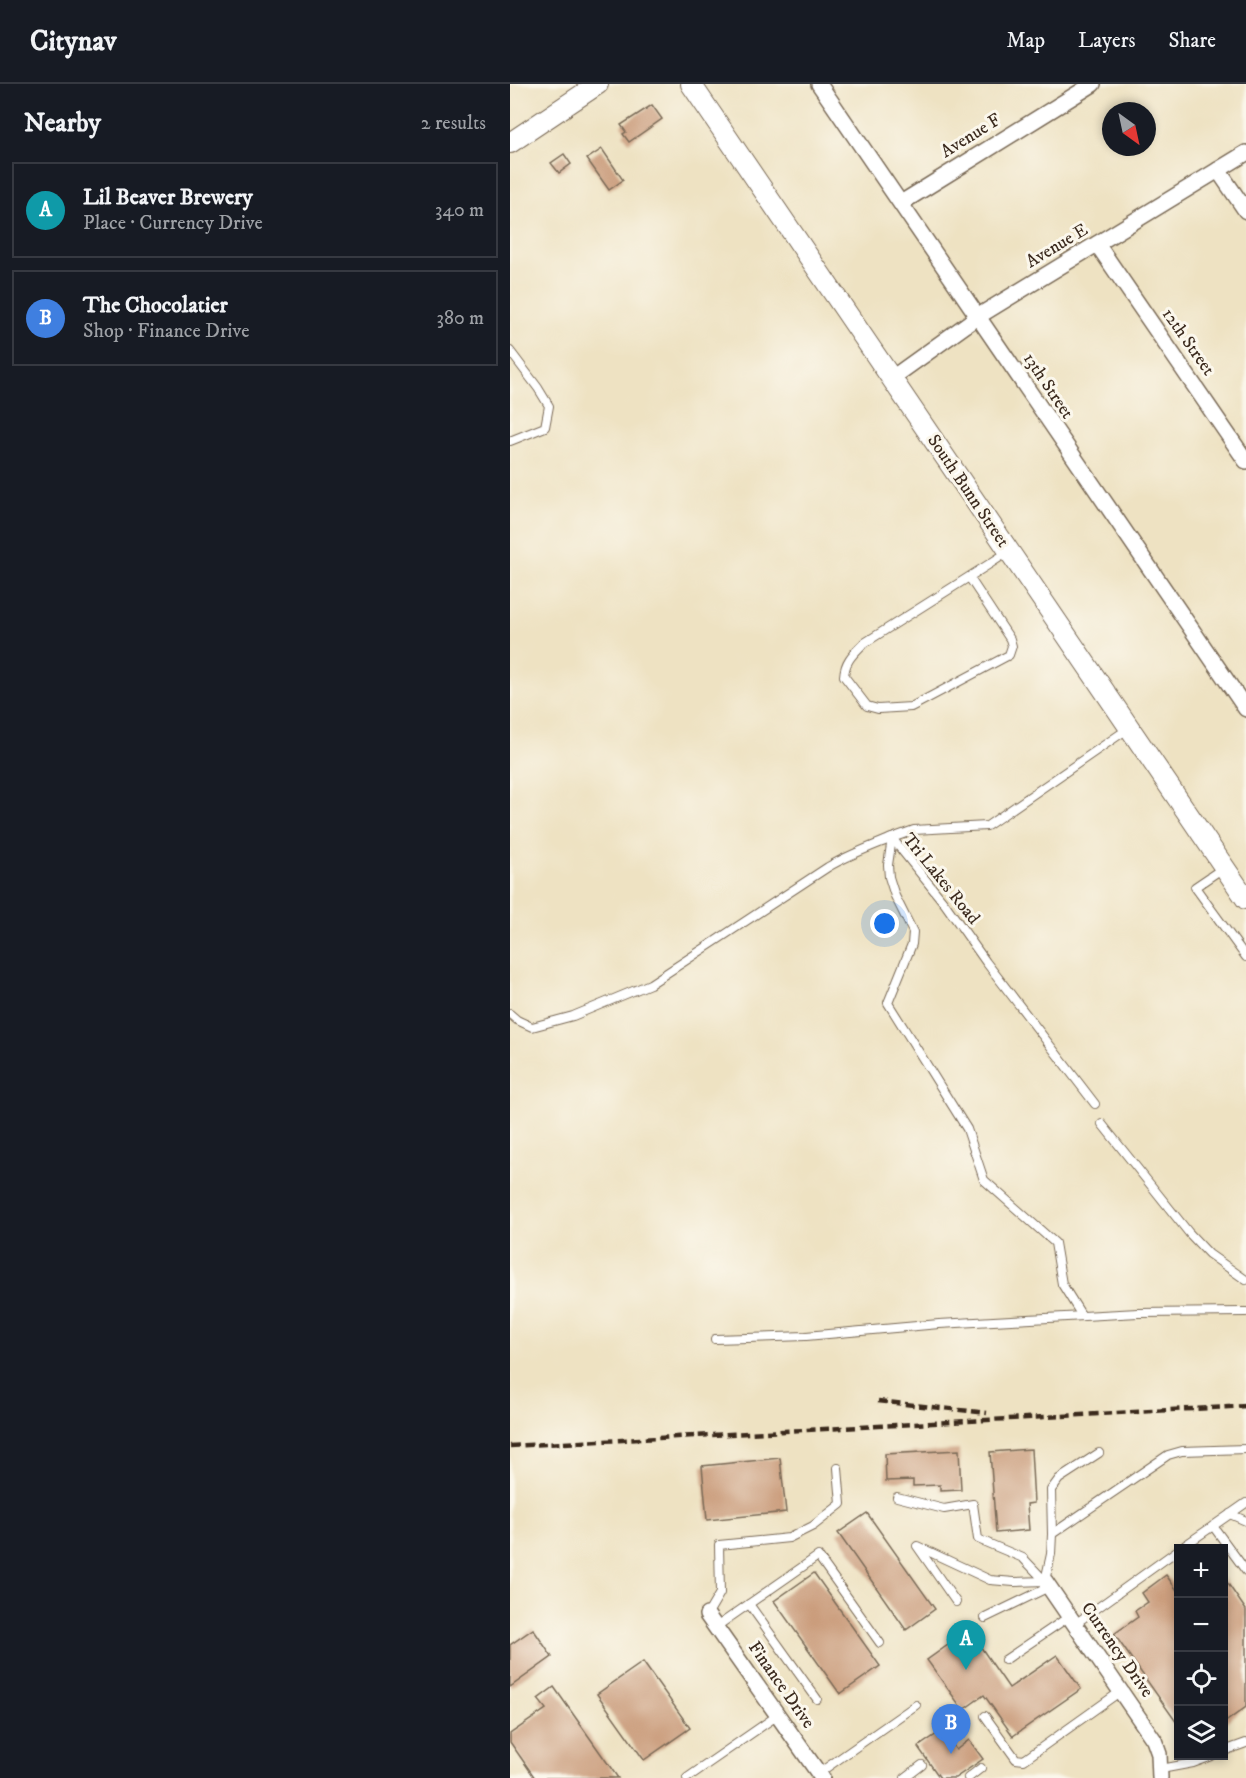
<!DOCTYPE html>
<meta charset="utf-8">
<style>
:root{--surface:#171b24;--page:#20242c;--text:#f1f3f6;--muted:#9ea1a6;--line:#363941;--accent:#db2777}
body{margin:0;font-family:"IM FELL DW Pica",serif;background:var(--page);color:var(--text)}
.controls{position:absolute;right:18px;bottom:18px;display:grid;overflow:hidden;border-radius:0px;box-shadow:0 3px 9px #0003}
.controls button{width:54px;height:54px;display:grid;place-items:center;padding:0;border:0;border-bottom:2px solid var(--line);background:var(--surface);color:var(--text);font:30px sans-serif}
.compass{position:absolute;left:592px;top:18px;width:54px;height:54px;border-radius:50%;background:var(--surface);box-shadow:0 3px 9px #0003;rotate:147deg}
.you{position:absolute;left:375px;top:840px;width:21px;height:21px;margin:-15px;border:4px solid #fff;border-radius:50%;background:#1a73e8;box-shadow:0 0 0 9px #1a73e833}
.badge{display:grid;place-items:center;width:39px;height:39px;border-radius:50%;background:var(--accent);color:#fff;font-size:20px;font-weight:700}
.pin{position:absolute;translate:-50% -50px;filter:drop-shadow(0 2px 3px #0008)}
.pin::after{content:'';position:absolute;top:32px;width:21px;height:18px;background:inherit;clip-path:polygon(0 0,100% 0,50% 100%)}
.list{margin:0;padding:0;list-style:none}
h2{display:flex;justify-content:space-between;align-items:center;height:78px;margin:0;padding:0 24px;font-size:26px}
h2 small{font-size:20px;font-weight:400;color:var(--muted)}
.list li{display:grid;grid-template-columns:39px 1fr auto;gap:18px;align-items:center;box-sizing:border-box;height:96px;margin:0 12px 12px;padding:0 12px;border:2px solid var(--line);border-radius:0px}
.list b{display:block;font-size:22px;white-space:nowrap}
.list p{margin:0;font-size:20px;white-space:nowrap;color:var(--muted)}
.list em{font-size:20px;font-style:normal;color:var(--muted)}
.icon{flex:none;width:33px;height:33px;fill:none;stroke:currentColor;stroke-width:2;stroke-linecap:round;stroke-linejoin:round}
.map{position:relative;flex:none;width:736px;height:1694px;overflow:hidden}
header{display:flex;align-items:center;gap:36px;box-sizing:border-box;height:84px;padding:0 30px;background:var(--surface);border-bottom:2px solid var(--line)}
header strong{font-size:28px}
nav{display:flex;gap:33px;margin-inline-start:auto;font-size:21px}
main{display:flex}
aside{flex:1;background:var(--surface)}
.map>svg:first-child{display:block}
.building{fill:#ca9c7b}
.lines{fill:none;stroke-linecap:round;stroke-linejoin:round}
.lane-casing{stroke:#7a6a57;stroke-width:10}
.street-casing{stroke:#7a6a57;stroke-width:18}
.secondary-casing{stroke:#7a6a57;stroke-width:22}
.lane{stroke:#fff;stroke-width:8}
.street{stroke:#fff;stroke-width:15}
.secondary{stroke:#fff;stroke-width:20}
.rail{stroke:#3b2a1e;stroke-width:4.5;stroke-dasharray:9 4.5;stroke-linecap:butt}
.labels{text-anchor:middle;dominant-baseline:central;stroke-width:6;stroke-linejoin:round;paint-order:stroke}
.street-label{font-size:18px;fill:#3b2a1e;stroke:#fbf7ec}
</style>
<header>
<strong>Citynav</strong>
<nav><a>Map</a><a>Layers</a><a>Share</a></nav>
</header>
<main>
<aside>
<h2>Nearby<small>2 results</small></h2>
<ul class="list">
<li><span class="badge" style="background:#0f9aa8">A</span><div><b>Lil Beaver Brewery</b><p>Place · Currency Drive</p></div><em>340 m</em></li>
<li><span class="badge" style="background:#3f7fe0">B</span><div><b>The Chocolatier</b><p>Shop · Finance Drive</p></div><em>380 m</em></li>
</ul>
</aside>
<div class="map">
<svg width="736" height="1694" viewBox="0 0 736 1694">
<rect width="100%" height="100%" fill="#fbf7ec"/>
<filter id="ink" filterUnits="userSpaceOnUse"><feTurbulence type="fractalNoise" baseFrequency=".0167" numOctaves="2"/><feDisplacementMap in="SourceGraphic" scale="12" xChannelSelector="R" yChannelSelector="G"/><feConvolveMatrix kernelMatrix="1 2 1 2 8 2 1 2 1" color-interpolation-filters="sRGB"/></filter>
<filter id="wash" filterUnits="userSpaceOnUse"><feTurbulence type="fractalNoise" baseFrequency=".008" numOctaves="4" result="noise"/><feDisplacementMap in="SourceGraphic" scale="24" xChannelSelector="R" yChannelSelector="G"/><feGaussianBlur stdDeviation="1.35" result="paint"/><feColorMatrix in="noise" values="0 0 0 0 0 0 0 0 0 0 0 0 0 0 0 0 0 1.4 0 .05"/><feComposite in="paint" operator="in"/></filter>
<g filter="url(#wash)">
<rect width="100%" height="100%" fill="#eee2c2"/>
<g id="blocks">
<!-- building -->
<g class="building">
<polygon points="142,21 152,35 119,58 113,50 116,48 111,41"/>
<polygon points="92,65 113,96 99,106 77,75"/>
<polygon points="54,70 61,80 49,89 41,79"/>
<polygon points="521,1365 524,1419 517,1420 519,1446 486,1449 480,1368"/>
<polygon points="449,1366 451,1406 430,1407 430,1401 403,1402 403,1396 376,1397 375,1370"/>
<polygon points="270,1374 276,1428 197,1436 192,1382"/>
<polygon points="357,1429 425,1525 396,1546 328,1449"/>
<polygon points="304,1489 370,1582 330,1610 264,1517"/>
<polygon points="656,1491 669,1509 669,1642 604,1550 628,1533 625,1527 638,1518 632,1509"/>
<polygon points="714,1494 736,1526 736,1623 714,1639"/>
<polygon points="23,1545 42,1573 0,1603 0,1561"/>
<polygon points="459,1546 499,1604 547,1571 571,1605 503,1652 474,1611 453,1626 417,1576"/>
<polygon points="133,1578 180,1644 134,1676 87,1610"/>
<polygon points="44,1603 108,1694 25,1694 0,1658 0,1650 36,1625 28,1615"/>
<polygon points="433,1646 446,1666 459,1656 473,1675 445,1694 430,1694 408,1663"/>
</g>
</g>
</g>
<g filter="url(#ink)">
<use href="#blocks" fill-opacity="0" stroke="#7a6a57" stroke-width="1.5"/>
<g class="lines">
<!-- lane casing -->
<g class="lane-casing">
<g id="lane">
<polyline points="0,267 28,304 39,322 35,343 0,357"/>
<path d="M459 493 500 555 502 562 499 571 401 623 368 625 357 622 334 592C335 577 343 570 353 560L481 479 498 468"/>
<polyline points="713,784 685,803 736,873"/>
<path d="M0 930 7 936 22 943 63 932 140 900 318 783C338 771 360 763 382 754L435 820 476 878 585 1020"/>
<polyline points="592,1040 679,1149 699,1170 736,1196"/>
<polyline points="572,1232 552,1200 545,1159 474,1096 457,1045 378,919 402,860 403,848 385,812 379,793 378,781 382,754 404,746 477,742 619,644"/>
<polyline points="205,1255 296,1252 429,1240 628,1229 736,1228"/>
<polyline points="387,1413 434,1425 463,1420 468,1455 513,1474 535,1497"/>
<polyline points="720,1430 736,1437"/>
<polyline points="703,1442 736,1419"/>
<polyline points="542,1450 541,1406 549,1395 589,1369"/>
<polyline points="671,1464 703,1442 736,1487"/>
<polyline points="535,1497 541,1470 542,1450 658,1371 672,1367 736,1365"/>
<polyline points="446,1518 407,1462 480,1496 504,1498 535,1497"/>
<polyline points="239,1520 307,1615"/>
<polyline points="197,1531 210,1509 209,1461 279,1454 303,1442 331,1420 328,1384"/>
<polyline points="475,1534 539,1503"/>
<polyline points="565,1540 668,1466"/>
<polyline points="206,1543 308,1472 370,1559"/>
<polyline points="495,1576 560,1532"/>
<polyline points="475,1632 506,1675 514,1676 611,1607"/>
<polyline points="714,1667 736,1659"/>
<polyline points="651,1685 683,1679 702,1672"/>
<polyline points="309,1689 406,1621"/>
<polyline points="177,1694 268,1631"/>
<polyline points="395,1694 412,1681"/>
<polyline points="458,1694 471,1684"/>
</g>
</g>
<!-- street casing -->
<g class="street-casing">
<g id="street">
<polyline points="309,0 736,625"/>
<polyline points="708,86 736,127"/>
<polyline points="391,119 583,0"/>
<polyline points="587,160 736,377"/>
<polyline points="382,294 467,233 736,69"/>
<polyline points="535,1497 644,1656 649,1670 650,1694"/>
<polyline points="197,1531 312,1694"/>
</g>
</g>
<!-- secondary casing -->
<g class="secondary-casing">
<g id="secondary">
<polyline points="181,0 736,815"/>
<polyline points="0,59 88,0"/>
</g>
</g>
<!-- lane -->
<use href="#lane" class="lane"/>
<!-- street -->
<use href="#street" class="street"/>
<!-- secondary -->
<use href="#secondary" class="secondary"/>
<!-- rail -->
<g class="rail">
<polyline points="368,1317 477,1329"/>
<polyline points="0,1362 736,1322"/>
</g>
</g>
</g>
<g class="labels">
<!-- street labels -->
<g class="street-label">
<text transform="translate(461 52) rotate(-32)">Avenue F</text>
<text transform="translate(547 162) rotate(-31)">Avenue E</text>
<text transform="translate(678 258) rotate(55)">12th Street</text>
<text transform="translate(538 302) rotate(56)">13th Street</text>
<text transform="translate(458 407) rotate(56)">South Bunn Street</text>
<text transform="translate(431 795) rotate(51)">Tri Lakes Road</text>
<text transform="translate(607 1566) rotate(55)">Currency Drive</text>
<text transform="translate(271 1601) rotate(55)">Finance Drive</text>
</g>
</g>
</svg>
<div class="controls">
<button>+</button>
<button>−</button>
<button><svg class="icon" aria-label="locate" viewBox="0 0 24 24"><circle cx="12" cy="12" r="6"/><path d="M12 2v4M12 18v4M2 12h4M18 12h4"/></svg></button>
<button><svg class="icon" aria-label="layers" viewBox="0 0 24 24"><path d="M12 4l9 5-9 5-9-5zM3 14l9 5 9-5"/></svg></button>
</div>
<svg class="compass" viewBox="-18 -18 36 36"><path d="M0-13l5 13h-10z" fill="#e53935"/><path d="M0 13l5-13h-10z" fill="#9ea1a6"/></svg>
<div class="you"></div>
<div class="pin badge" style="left:456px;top:1586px;background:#0f9aa8">A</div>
<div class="pin badge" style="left:441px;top:1670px;background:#3f7fe0">B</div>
</div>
</main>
